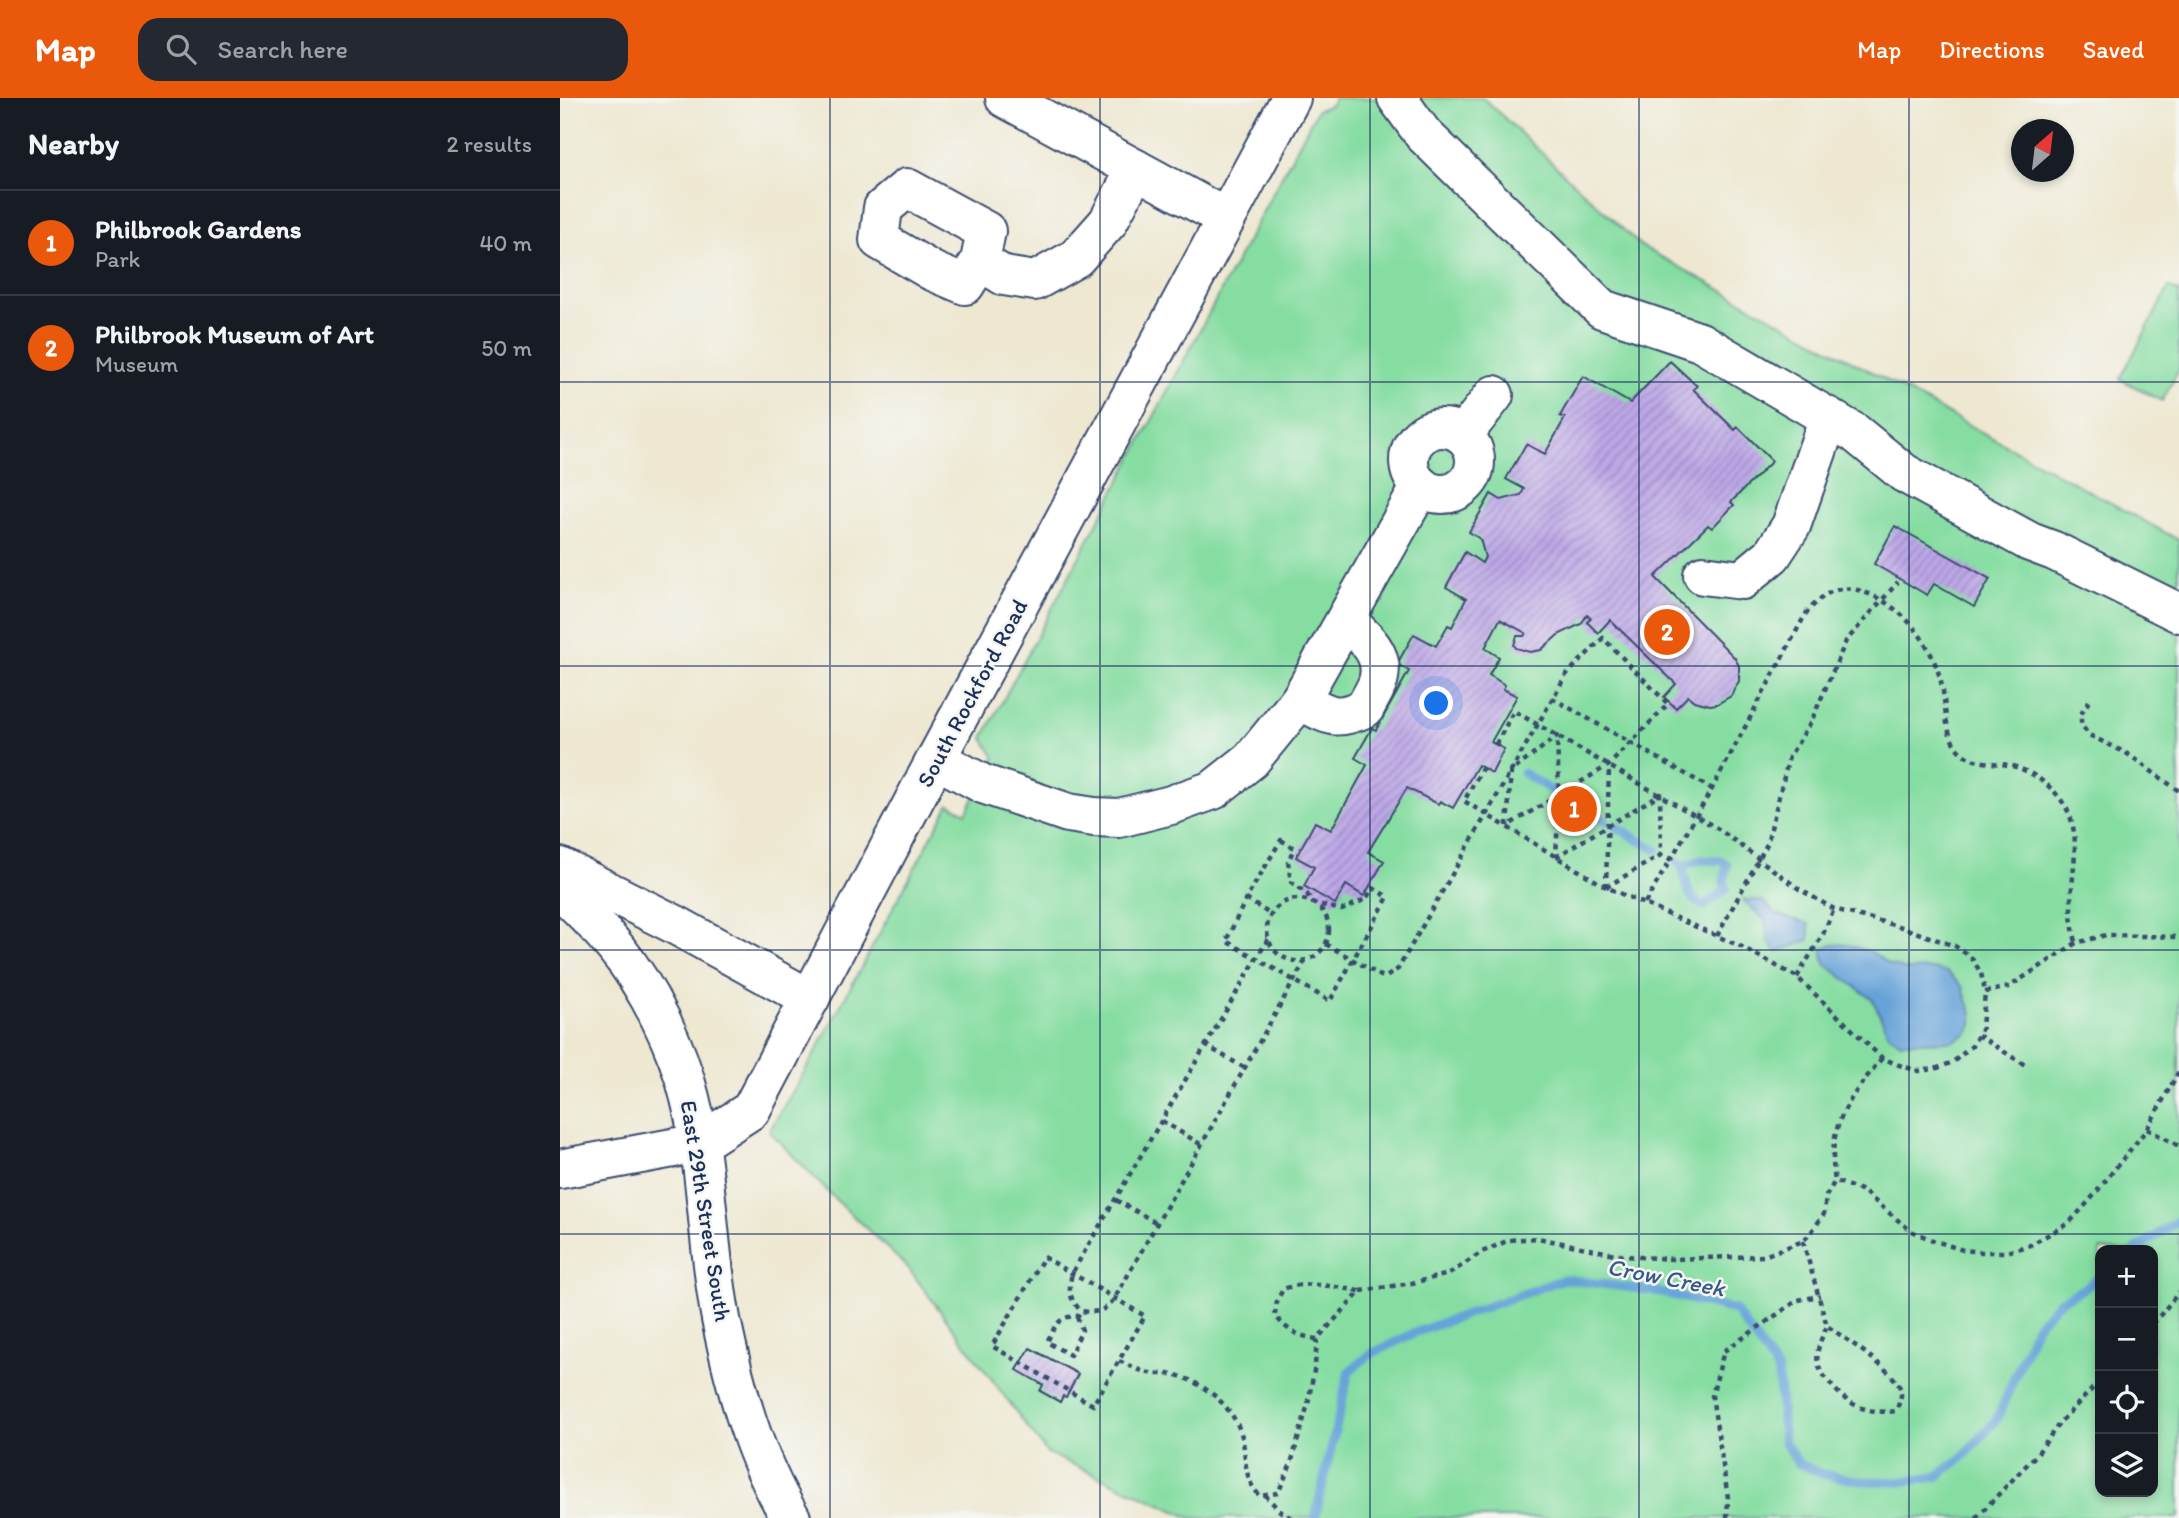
<!DOCTYPE html>
<meta charset="utf-8">
<style>
:root{--surface:#171b24;--page:#242831;--text:#f1f3f6;--muted:#9ea1a6;--line:#363941;--accent:#ea580c}
body{margin:0;font-family:Itim,sans-serif;background:var(--page);color:var(--text)}
.controls{position:absolute;right:21px;bottom:21px;display:grid;overflow:hidden;border-radius:14px;box-shadow:0 4px 10px #0003}
.controls button{width:63px;height:63px;display:grid;place-items:center;padding:0;border:0;border-bottom:2px solid var(--line);background:var(--surface);color:var(--text);font:35px sans-serif}
.compass{position:absolute;left:1451px;top:21px;width:63px;height:63px;border-radius:50%;background:var(--surface);box-shadow:0 4px 10px #0003;rotate:28deg}
.you{position:absolute;left:877px;top:606px;width:24px;height:24px;margin:-18px;border:5px solid #fff;border-radius:50%;background:#1a73e8;box-shadow:0 0 0 10px #1a73e833}
.badge{display:grid;place-items:center;width:46px;height:46px;border-radius:50%;background:var(--accent);color:#fff;font-size:23px;font-weight:700}
.pin{position:absolute;translate:-50% -50%;border:4px solid #fff;box-shadow:0 2px 7px #0006}
.list{margin:0;padding:0;list-style:none}
h2{display:flex;justify-content:space-between;align-items:center;height:91px;margin:0;padding:0 28px;font-size:30px}
h2 small{font-size:23px;font-weight:400;color:var(--muted)}
.list li{display:grid;grid-template-columns:46px 1fr auto;gap:21px;align-items:center;box-sizing:border-box;height:105px;padding:0 28px;border-top:2px solid var(--line)}
.list b{display:block;font-size:26px;white-space:nowrap}
.list p{margin:0;font-size:23px;white-space:nowrap;color:var(--muted)}
.list em{font-size:23px;font-style:normal;color:var(--muted)}
.icon{flex:none;width:38px;height:38px;fill:none;stroke:currentColor;stroke-width:2;stroke-linecap:round;stroke-linejoin:round}
.map{position:relative;flex:none;width:1619px;height:1420px;overflow:hidden}
header{display:flex;align-items:center;gap:42px;box-sizing:border-box;height:98px;padding:0 35px;background:var(--accent);color:#fff}
header strong{font-size:33px}
nav{display:flex;gap:38px;margin-inline-start:auto;font-size:24px}
.search{width:490px;height:63px;background:var(--page);display:flex;align-items:center;gap:18px;box-sizing:border-box;padding:0 24px;border-radius:21px;color:var(--muted);font-size:26px}
main{display:flex}
aside{flex:1;background:var(--surface)}
.map>svg:first-child{display:block}
.park{fill:#85dda1;stroke:#508680;stroke-width:2;fill-rule:evenodd}
.water{fill:#66a3d8;stroke:#40699b;stroke-width:2}
.lines{fill:none;stroke-linecap:round;stroke-linejoin:round}
.stream{stroke:#66a3d8;stroke-width:9}
.building{fill:url(#building-hatch)}
.minor-casing{stroke:#3b4b6f;stroke-width:42}
.path{stroke:#3b4b6f;stroke-width:4.5;stroke-dasharray:5 5;stroke-linecap:butt}
.minor{stroke:#fff;stroke-width:38}
.grid{fill:none;stroke:#1b2f5e;stroke-width:2;stroke-opacity:0.55}
.labels{text-anchor:middle;dominant-baseline:central;stroke-width:5;stroke-linejoin:round;paint-order:stroke}
.street-label{font-size:23px;fill:#1b2f5e;stroke:#f6f6f2}
.water-label{font-size:24px;font-style:italic;fill:#355889;stroke:#f6f6f2}
</style>
<header>
<strong>Map</strong>
<div class="search"><svg class="icon" aria-label="search" viewBox="0 0 24 24"><circle cx="10" cy="10" r="6"/><path d="M15 15l6 6"/></svg>Search here</div>
<nav><a>Map</a><a>Directions</a><a>Saved</a></nav>
</header>
<main>
<aside>
<h2>Nearby<small>2 results</small></h2>
<ul class="list">
<li><span class="badge">1</span><div><b>Philbrook Gardens</b><p>Park</p></div><em>40 m</em></li>
<li><span class="badge">2</span><div><b>Philbrook Museum of Art</b><p>Museum</p></div><em>50 m</em></li>
</ul>
</aside>
<div class="map">
<svg width="1619" height="1420" viewBox="0 0 1619 1420">
<defs>
<pattern id="building-hatch" width="6" height="6" patternUnits="userSpaceOnUse" patternTransform="scale(1.75)"><rect width="6" height="6" fill="#bda7e7"/><path d="M-1 1l2-2M0 6l6-6M5 7l2-2" fill="none" stroke="#9988be"/></pattern>
</defs>
<rect width="100%" height="100%" fill="#f6f6f2"/>
<filter id="ink" filterUnits="userSpaceOnUse"><feTurbulence type="fractalNoise" baseFrequency=".0143" numOctaves="2"/><feDisplacementMap in="SourceGraphic" scale="14" xChannelSelector="R" yChannelSelector="G"/><feConvolveMatrix kernelMatrix="1 2 1 2 8 2 1 2 1" color-interpolation-filters="sRGB"/></filter>
<filter id="wash" filterUnits="userSpaceOnUse"><feTurbulence type="fractalNoise" baseFrequency=".00686" numOctaves="4" result="noise"/><feDisplacementMap in="SourceGraphic" scale="28" xChannelSelector="R" yChannelSelector="G"/><feGaussianBlur stdDeviation="1.57" result="paint"/><feColorMatrix in="noise" values="0 0 0 0 0 0 0 0 0 0 0 0 0 0 0 0 0 1.4 0 .05"/><feComposite in="paint" operator="in"/></filter>
<g filter="url(#wash)">
<rect width="100%" height="100%" fill="#eee8d1"/>
<!-- park -->
<g class="park">
<path d="M774 0H923L1081 148 1619 442V1420H631L487 1355 348 1170 272 1098 209 1033 252 961 389 706 406 715 435 660 423 640 757 12 771 7ZM1540 1152H1593V1394H1540Z"/>
<polygon points="1609,189 1619,194 1619,272 1602,303 1560,281"/>
</g>
<!-- water -->
<g class="water">
<polygon points="1182,801 1203,803 1216,816 1249,826 1249,842 1217,854 1208,843 1205,822"/>
<polygon points="1284,846 1312,854 1328,866 1347,872 1372,871 1387,874 1402,888 1412,916 1412,927 1407,936 1393,943 1359,944 1341,944 1329,937 1313,902 1265,866 1262,851 1270,847"/>
</g>
<g class="lines">
<!-- stream -->
<g class="stream">
<polyline points="963,675 996,695"/>
<polyline points="1004,699 1046,723"/>
<polyline points="1056,729 1096,752"/>
<path d="M1116 763 1122 768C1128 786 1124 799 1144 808L1166 791 1164 785 1167 766 1163 763 1142 762 1122 768"/>
<polyline points="1575,1152 1619,1122"/>
<polyline points="755,1420 789,1273 811,1256 854,1235 1004,1181 1095,1193 1175,1212 1218,1273 1224,1343 1238,1365 1262,1376 1302,1383 1340,1384 1376,1379 1402,1360 1437,1321 1476,1228 1499,1204 1525,1190 1540,1179"/>
</g>
</g>
<g id="blocks">
<!-- building -->
<g class="building">
<polygon points="1110,263 1137,288 1133,291 1175,332 1178,329 1212,363 1171,404 1174,407 1152,430 1148,427 1095,479 1175,560 1179,568 1179,583 1171,598 1157,606 1150,607 1134,603 1128,598 1116,610 1104,599 1116,586 1050,522 1038,535 1027,524 1031,520 1027,517 1021,526 998,537 981,552 970,554 956,550 954,547 957,538 964,538 966,535 940,521 925,550 939,559 929,577 945,587 943,591 957,598 931,644 944,651 932,675 918,667 893,710 880,703 878,706 847,690 808,754 824,763 804,798 786,787 775,806 744,788 754,769 736,759 755,724 771,732 807,667 795,660 812,630 816,632 849,573 837,566 854,536 876,548 888,527 892,529 906,501 886,489 905,454 922,465 925,459 920,441 909,434 931,396 941,402 961,397 964,391 946,381 966,346 985,356 1005,320 1000,318 1023,278 1070,305"/>
<polygon points="1335,428 1430,481 1414,509 1374,486 1367,497 1314,466"/>
<polygon points="470,1250 518,1276 506,1299 503,1298 500,1304 480,1293 483,1287 457,1272"/>
</g>
</g>
</g>
<g filter="url(#ink)">
<use href="#blocks" fill-opacity="0" stroke="#3b4b6f" stroke-width="2"/>
<g class="lines">
<!-- minor casing -->
<g class="minor-casing">
<g id="minor">
<polyline points="445,0 666,120"/>
<polyline points="837,0 863,36 1042,211 1140,244 1295,335 1344,375 1470,444 1494,453 1619,515"/>
<polyline points="420,163 426,133 347,90 323,110 319,142 372,173 405,187 420,163 444,178 475,183 516,160 548,124 576,71"/>
<circle cx="882" cy="363" r="33"/>
<polyline points="903,337 934,297"/>
<polyline points="1143,477 1182,482 1212,457 1231,428 1269,319"/>
<path d="M740 602C768 617 775 624 805 610 809 601 818 589 819 579 824 554 802 537 786 522"/>
<polyline points="376,661 423,686 508,715 534,719 559,720 611,707 653,692 691,662 740,602 861,388"/>
<polyline points="0,769 114,826 250,901"/>
<path d="M0 791C19 809 38 828 55 849 88 889 118 950 130 1000 148 1072 147 1148 161 1221 175 1289 194 1360 231 1420"/>
<polyline points="0,1071 140,1045 191,1012 376,661 731,0"/>
</g>
</g>
<!-- path -->
<g class="path">
<polyline points="992,600 1152,691"/>
<polyline points="1529,603 1521,616 1521,627 1529,637 1566,655 1619,693"/>
<polyline points="936,646 954,613 1160,732 1239,791 1274,811 1338,828 1395,848 1411,859 1421,875 1425,894"/>
<polyline points="923,669 904,703 1046,789 1182,849 1237,879 1322,960 1339,967 1358,973 1375,971 1393,964 1412,948 1422,930 1425,894 1449,889 1516,845 1546,837 1619,839"/>
<polyline points="947,728 951,674 997,638 999,698 996,759"/>
<polygon points="721,742 734,750 728,764 731,784 747,796 753,805 782,812 806,801 813,790 828,799 770,903 666,843 686,801"/>
<polyline points="996,759 1100,696 1101,757 1111,762"/>
<polyline points="1046,789 1049,667"/>
<polyline points="1046,789 1101,757"/>
<circle cx="738" cy="832" r="31"/>
<polyline points="686,801 710,816"/>
<path d="M1085 805 1152 691 1245 517C1261 497 1277 484 1304 494 1346 509 1376 550 1383 594 1386 613 1385 634 1397 650 1410 668 1437 663 1456 669 1479 677 1501 695 1510 718 1521 748 1510 782 1511 813 1511 824 1514 834 1516 845"/>
<polyline points="1157,838 1207,746 1229,659 1251,624 1286,543 1338,484"/>
<path d="M708 841 512 1175C508 1193 509 1200 521 1213 538 1215 544 1214 555 1200L745 863"/>
<polyline points="766,846 821,878 826,879 838,871 1006,577 1043,540 1108,606 1049,667 947,728"/>
<polyline points="1237,879 1263,836 1274,811"/>
<polyline points="1418,937 1468,969"/>
<polyline points="645,947 685,970"/>
<path d="M1322 960C1289 1001 1266 1027 1275 1083L1303 1093 1351 1133 1375 1143 1403 1152 1422 1154H1447L1470 1147 1509 1125 1530 1102 1587 1031 1619 973"/>
<polyline points="602,1023 642,1047"/>
<polyline points="1587,1031 1619,1048"/>
<polyline points="556,1102 597,1125"/>
<path d="M1243 1143 1267 1228C1262 1239 1255 1253 1258 1265 1260 1274 1267 1282 1273 1289 1290 1309 1310 1316 1336 1313 1340 1303 1344 1295 1338 1286 1328 1269 1285 1240 1267 1228"/>
<polygon points="484,1159 585,1218 533,1307 432,1248"/>
<path d="M517 1219 522 1232 510 1257 487 1244C494 1230 499 1216 517 1219L521 1213"/>
<polyline points="1593,1226 1619,1194"/>
<path d="M757 1241C737 1238 726 1232 715 1217L717 1203 723 1191C748 1182 774 1189 800 1193"/>
<path d="M559 1263C569 1267 579 1273 589 1275 598 1277 608 1275 616 1277 647 1286 677 1312 683 1343 686 1363 684 1382 700 1398L718 1395 731 1366 748 1306 755 1267 757 1241 801 1193 852 1185 889 1176 922 1154 949 1142 978 1140 1064 1158 1113 1161 1204 1158 1243 1143 1250 1136 1264 1116 1266 1098 1275 1083"/>
<polyline points="705,1397 720,1413 731,1420"/>
<polyline points="1167,1420 1168,1400 1152,1298 1164,1253 1238,1202 1260,1198"/>
<polyline points="1416,1420 1477,1356 1501,1323 1540,1283"/>
</g>
<!-- minor -->
<use href="#minor" class="minor"/>
</g>
</g>
<!-- grid -->
<path class="grid" d="M270 0V1420M540 0V1420M810 0V1420M1079 0V1420M1349 0V1420M0 284H1619M0 568H1619M0 852H1619M0 1136H1619"/>
<g class="labels">
<!-- street labels -->
<g class="street-label">
<text transform="translate(412 595) rotate(-62)">South Rockford Road</text>
<text transform="translate(146 1113) rotate(81)">East 29th Street South</text>
</g>
<!-- water labels -->
<g class="water-label">
<text transform="translate(1106 1179) rotate(11)">Crow Creek</text>
</g>
</g>
</svg>
<div class="controls">
<button>+</button>
<button>−</button>
<button><svg class="icon" aria-label="locate" viewBox="0 0 24 24"><circle cx="12" cy="12" r="6"/><path d="M12 2v4M12 18v4M2 12h4M18 12h4"/></svg></button>
<button><svg class="icon" aria-label="layers" viewBox="0 0 24 24"><path d="M12 4l9 5-9 5-9-5zM3 14l9 5 9-5"/></svg></button>
</div>
<svg class="compass" viewBox="-18 -18 36 36"><path d="M0-13l5 13h-10z" fill="#e53935"/><path d="M0 13l5-13h-10z" fill="#9ea1a6"/></svg>
<div class="you"></div>
<div class="pin badge" style="left:1014px;top:711px">1</div>
<div class="pin badge" style="left:1107px;top:534px">2</div>
</div>
</main>
